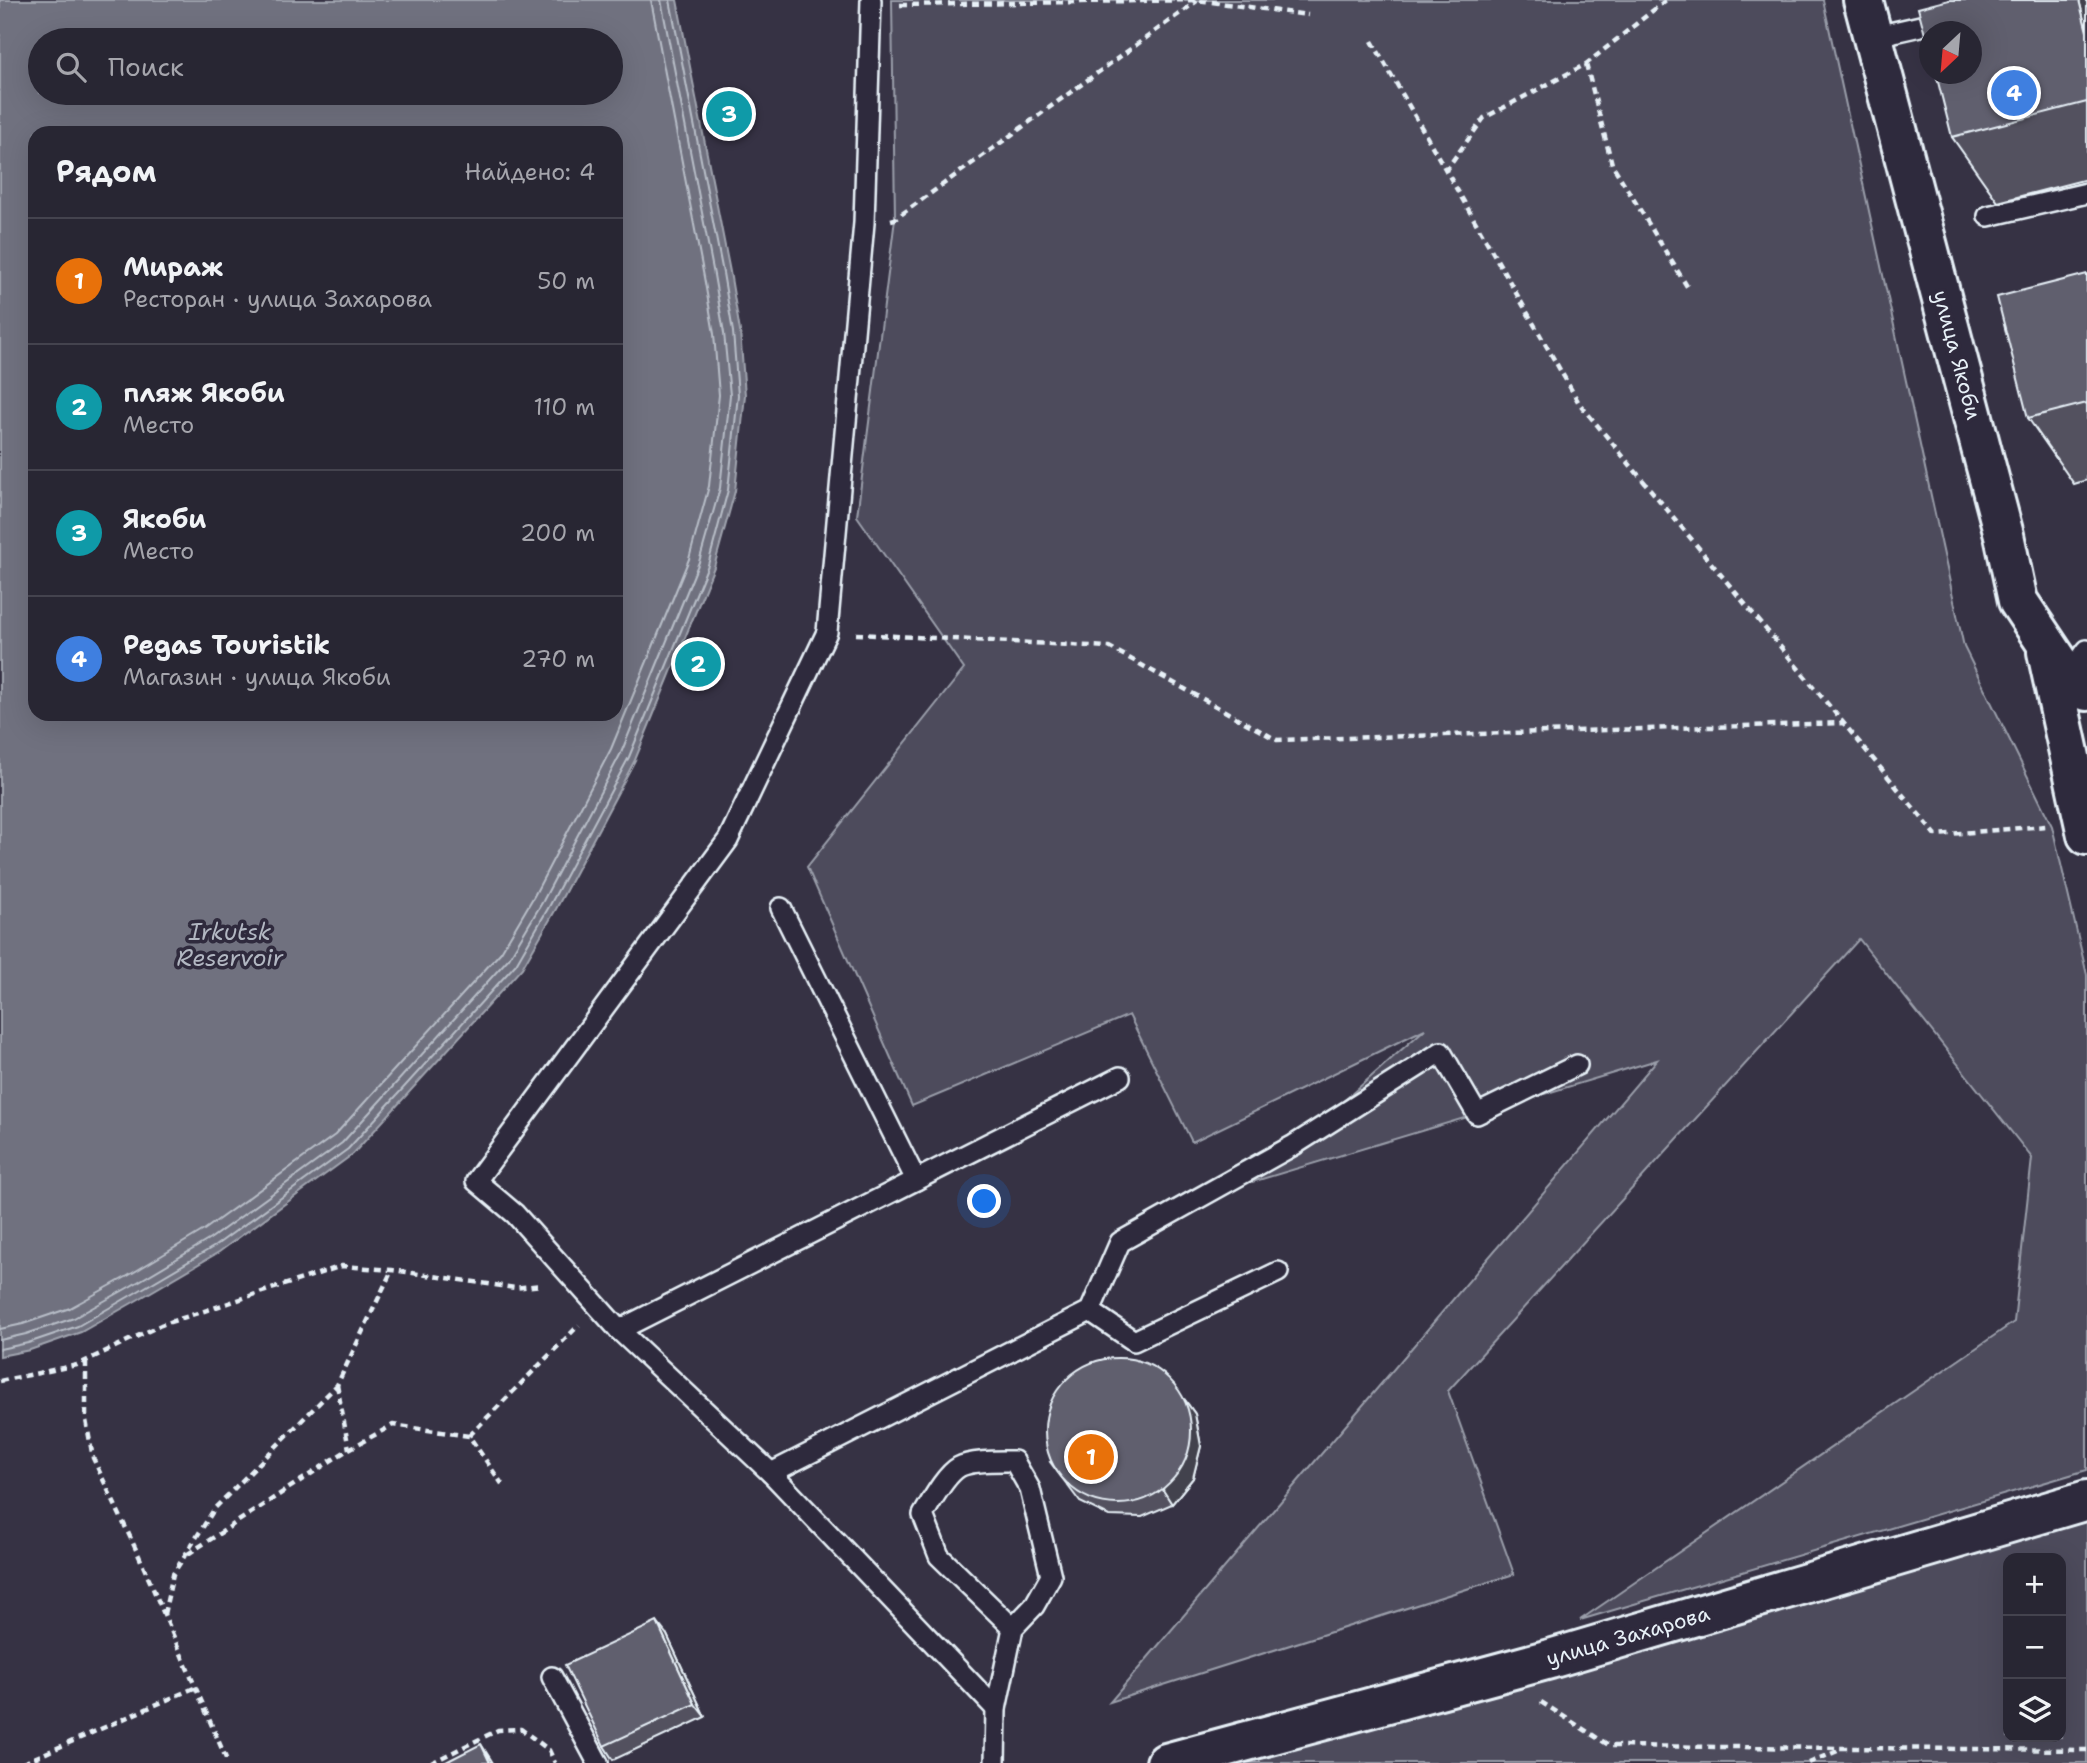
<!DOCTYPE html>
<html lang="ru">
<meta charset="utf-8">
<style>
:root{--surface:#282633;--page:#34323f;--text:#f1f3f6;--muted:#a5a5ac;--line:#44434e;--accent:#8c9099}
body{margin:0;font-family:"Shantell Sans",sans-serif;background:var(--page);color:var(--text)}
.controls{position:absolute;right:21px;bottom:21px;display:grid;overflow:hidden;border-radius:14px;box-shadow:0 7px 28px #0002}
.controls button{width:63px;height:63px;display:grid;place-items:center;padding:0;border:0;border-bottom:2px solid var(--line);background:var(--surface);color:var(--text);font:35px sans-serif}
.compass{position:absolute;left:1919px;top:21px;width:63px;height:63px;border-radius:50%;background:var(--surface);box-shadow:0 7px 28px #0002;rotate:206deg}
.you{position:absolute;left:985px;top:1202px;width:24px;height:24px;margin:-18px;border:5px solid #fff;border-radius:50%;background:#1a73e8;box-shadow:0 0 0 10px #1a73e833}
.badge{display:grid;place-items:center;width:46px;height:46px;border-radius:50%;background:var(--accent);color:#fff;font-size:23px;font-weight:700}
.pin{position:absolute;translate:-50% -50%;border:4px solid #fff;box-shadow:0 2px 7px #0006}
.list{margin:0;padding:0;list-style:none}
h2{display:flex;justify-content:space-between;align-items:center;height:91px;margin:0;padding:0 28px;font-size:30px}
h2 small{font-size:23px;font-weight:400;color:var(--muted)}
.list li{display:grid;grid-template-columns:46px 1fr auto;gap:21px;align-items:center;box-sizing:border-box;height:126px;padding:0 28px;border-top:2px solid var(--line)}
.list b{display:block;font-size:26px;white-space:nowrap}
.list p{margin:0;font-size:23px;white-space:nowrap;color:var(--muted)}
.list em{font-size:23px;font-style:normal;color:var(--muted)}
.icon{flex:none;width:38px;height:38px;fill:none;stroke:currentColor;stroke-width:2;stroke-linecap:round;stroke-linejoin:round}
.map{position:relative;flex:none;width:2087px;height:1763px;overflow:hidden}
.search{position:absolute;background:var(--surface);box-shadow:0 7px 28px #0002;left:28px;top:28px;width:595px;height:77px;display:flex;align-items:center;gap:18px;box-sizing:border-box;padding:0 24px;border-radius:38px;color:var(--muted);font-size:26px}
.panel{position:absolute;background:var(--surface);box-shadow:0 7px 28px #0002;left:28px;top:126px;width:595px;height:595px;border-radius:21px}
.map>svg:first-child{display:block}
.green{fill:#4d4b5c;stroke:#9a9eaa;stroke-width:2;fill-rule:evenodd}
.water{fill:#70717f;stroke:#a0a4af;stroke-width:2;fill-rule:evenodd}
.lines{fill:none;stroke-linecap:round;stroke-linejoin:round}
.shore{stroke:#b8bec8;stroke-width:2}
.lane-casing{stroke:#e8f1f8;stroke-width:24}
.secondary-casing{stroke:#e8f1f8;stroke-width:44}
.path{stroke:#e8f1f8;stroke-width:4.5;stroke-dasharray:7 5;stroke-linecap:butt}
.lane{stroke:#2f2a3d;stroke-width:19}
.secondary{stroke:#2f2a3d;stroke-width:38}
.wall{fill:#53515f;stroke:#e8f1f8;stroke-width:2}
.shaded-wall{fill:#43424d;stroke:#e8f1f8;stroke-width:2}
.building{fill:#605e6e;stroke:#e8f1f8;stroke-width:2}
.labels{text-anchor:middle;dominant-baseline:central;stroke-width:7;stroke-linejoin:round;paint-order:stroke}
.street-label{font-size:21px;fill:#e8f1f8;stroke:#2f2a3d}
.water-label{font-size:23px;font-style:italic;fill:#b2b7c2;stroke:#2f2a3d}
</style>
<div class="map">
<svg width="2087" height="1763" viewBox="0 0 2087 1763">
<rect width="100%" height="100%" fill="#363244"/>
<filter id="ink" filterUnits="userSpaceOnUse"><feTurbulence type="fractalNoise" baseFrequency=".0143" numOctaves="2"/><feDisplacementMap in="SourceGraphic" scale="14" xChannelSelector="R" yChannelSelector="G"/><feConvolveMatrix kernelMatrix="1 2 1 2 8 2 1 2 1" color-interpolation-filters="sRGB"/></filter>
<g filter="url(#ink)">
<!-- green -->
<g class="green">
<polygon points="892,0 1823,0 1964,647 2052,826 2087,975 2087,1470 1580,1620 2014,1322 2032,1158 1859,939 1448,1391 1514,1574 1110,1702 1657,1060 1252,1182 1425,1029 1192,1142 1129,1015 912,1106 807,867 964,669 857,516 895,219"/>
<path d="M2087 1500V1763H1166ZM2008 1558H2061V1737H2008Z"/>
</g>
<!-- water -->
<path class="water" d="M0 0H677L730 272 740 331 745 395 735 491 714 567 635 760 556 909 522 968 353 1154 219 1252 139 1299 81 1332 30 1350 0 1356ZM40 40H611V93H40ZM35 133H616V714H35Z"/>
<g class="lines">
<!-- shore -->
<g class="shore">
<polyline points="0,1329 23,1324 70,1308 126,1277 204,1230 335,1135 501,952 534,896 611,749 689,559 709,486 719,395 714,334 704,277 651,0"/>
<polyline points="0,1340 26,1334 74,1318 131,1286 210,1239 342,1143 509,958 543,901 621,753 699,562 720,488 730,395 724,333 714,275 661,0"/>
<polyline points="0,1349 28,1343 78,1326 135,1293 215,1246 348,1149 516,964 550,905 629,757 708,565 728,490 738,395 733,332 723,273 670,0"/>
</g>
<!-- lane casing -->
<g class="lane-casing">
<g id="lane">
<polyline points="871,0 864,223 827,632 728,840 476,1181 515,1214 619,1330 771,1473 996,1709"/>
<polyline points="1872,37 1947,20"/>
<polyline points="1988,216 2087,193"/>
<polyline points="2068,676 2087,650"/>
<polyline points="781,908 916,1180"/>
<polyline points="1090,1311 1134,1341 1278,1272"/>
<polyline points="619,1330 1120,1077"/>
<polyline points="771,1473 1090,1311 1120,1242 1294,1145 1441,1052 1477,1114 1577,1065"/>
<polyline points="552,1677 598,1763"/>
<path d="M995 1763 996 1709 1013 1628 1034 1606 1051 1576 1030 1489 1014 1461C1000 1461 971 1460 959 1467 945 1475 931 1502 923 1515L939 1556 1013 1628"/>
</g>
</g>
<!-- secondary casing -->
<g class="secondary-casing">
<g id="secondary">
<polyline points="1863,0 2004,535 2018,601 2068,676 2087,691"/>
<polyline points="2047,652 2087,835"/>
<polyline points="1166,1763 1550,1659 2087,1500"/>
</g>
</g>
<!-- path -->
<g class="path">
<polyline points="900,5 1197,0 1308,15"/>
<polyline points="1372,41 1579,403 1936,835 2046,826"/>
<polyline points="1586,64 1612,164 1688,288"/>
<polyline points="1445,171 1484,118 1586,64 1666,0"/>
<polyline points="891,220 895,219 1197,1"/>
<polyline points="856,634 1109,647 1277,740 1844,723"/>
<polyline points="86,1361 86,1420 93,1458 139,1556 228,1763"/>
<polyline points="0,1381 77,1365 161,1325 342,1266 392,1270 515,1288 541,1285"/>
<polyline points="337,1385 349,1449"/>
<polyline points="469,1436 579,1325"/>
<polyline points="188,1554 349,1449 393,1425 469,1436 502,1484"/>
<polyline points="164,1614 173,1574 215,1508 337,1385 392,1270"/>
<polyline points="1541,1702 1610,1746 2087,1750"/>
<polyline points="23,1763 194,1688"/>
<polyline points="431,1763 498,1730 521,1729 549,1750 555,1763"/>
<polyline points="1809,1763 1840,1750"/>
</g>
<!-- lane -->
<use href="#lane" class="lane"/>
<!-- secondary -->
<use href="#secondary" class="secondary"/>
</g>
<!-- wall -->
<g class="wall">
<polygon points="2087,0 2087,179 1998,202 1952,137"/>
<polygon points="2087,274 2087,480 2074,484 2028,418"/>
<polygon points="1185,1400 1195,1414 1201,1446 1193,1478 1172,1504 1142,1517 1109,1516 1080,1502 1050,1462"/>
<polygon points="667,1635 705,1717 613,1760 604,1746"/>
</g>
<!-- shaded-wall -->
<g class="shaded-wall">
<polygon points="2079,0 2087,0 2087,32"/>
<polygon points="1185,1400 1195,1414 1201,1446 1193,1478 1172,1504 1163,1490"/>
<polygon points="657,1622 667,1635 705,1717 695,1704"/>
<polygon points="481,1744 490,1758 493,1763 490,1763"/>
</g>
<!-- building -->
<g class="building">
<polygon points="1949,0 2079,0 2087,32 2087,102 1952,137 1936,74 1971,74 1971,32 1929,32 1929,50 1918,8"/>
<polygon points="2087,274 2087,403 2028,418 1997,297"/>
<circle cx="1118" cy="1431" r="73"/>
<polygon points="657,1622 695,1704 604,1746 565,1665"/>
<polygon points="481,1744 490,1763 444,1763"/>
</g>
</g>
<g class="labels">
<!-- street labels -->
<g class="street-label">
<text transform="translate(1957 355) rotate(75)">улица Якоби</text>
<text transform="translate(1628 1636) rotate(-16)">улица Захарова</text>
</g>
<!-- water labels -->
<g class="water-label">
<text x="230" y="932">Irkutsk<tspan x="230" dy="26">Reservoir</tspan></text>
</g>
</g>
</svg>
<div class="controls">
<button>+</button>
<button>−</button>
<button><svg class="icon" aria-label="layers" viewBox="0 0 24 24"><path d="M12 4l9 5-9 5-9-5zM3 14l9 5 9-5"/></svg></button>
</div>
<svg class="compass" viewBox="-18 -18 36 36"><path d="M0-13l5 13h-10z" fill="#e53935"/><path d="M0 13l5-13h-10z" fill="#a5a5ac"/></svg>
<div class="you"></div>
<div class="pin badge" style="left:1091px;top:1457px;background:#e8710a">1</div>
<div class="pin badge" style="left:698px;top:664px;background:#0f9aa8">2</div>
<div class="pin badge" style="left:729px;top:114px;background:#0f9aa8">3</div>
<div class="pin badge" style="left:2014px;top:93px;background:#3f7fe0">4</div>
<div class="search"><svg class="icon" aria-label="search" viewBox="0 0 24 24"><circle cx="10" cy="10" r="6"/><path d="M15 15l6 6"/></svg>Поиск</div>
<section class="panel">
<h2>Рядом<small>Найдено: 4</small></h2>
<ul class="list">
<li><span class="badge" style="background:#e8710a">1</span><div><b>Мираж</b><p>Ресторан · улица Захарова</p></div><em>50 m</em></li>
<li><span class="badge" style="background:#0f9aa8">2</span><div><b>пляж Якоби</b><p>Место</p></div><em>110 m</em></li>
<li><span class="badge" style="background:#0f9aa8">3</span><div><b>Якоби</b><p>Место</p></div><em>200 m</em></li>
<li><span class="badge" style="background:#3f7fe0">4</span><div><b>Pegas Touristik</b><p>Магазин · улица Якоби</p></div><em>270 m</em></li>
</ul>
</section>
</div>
